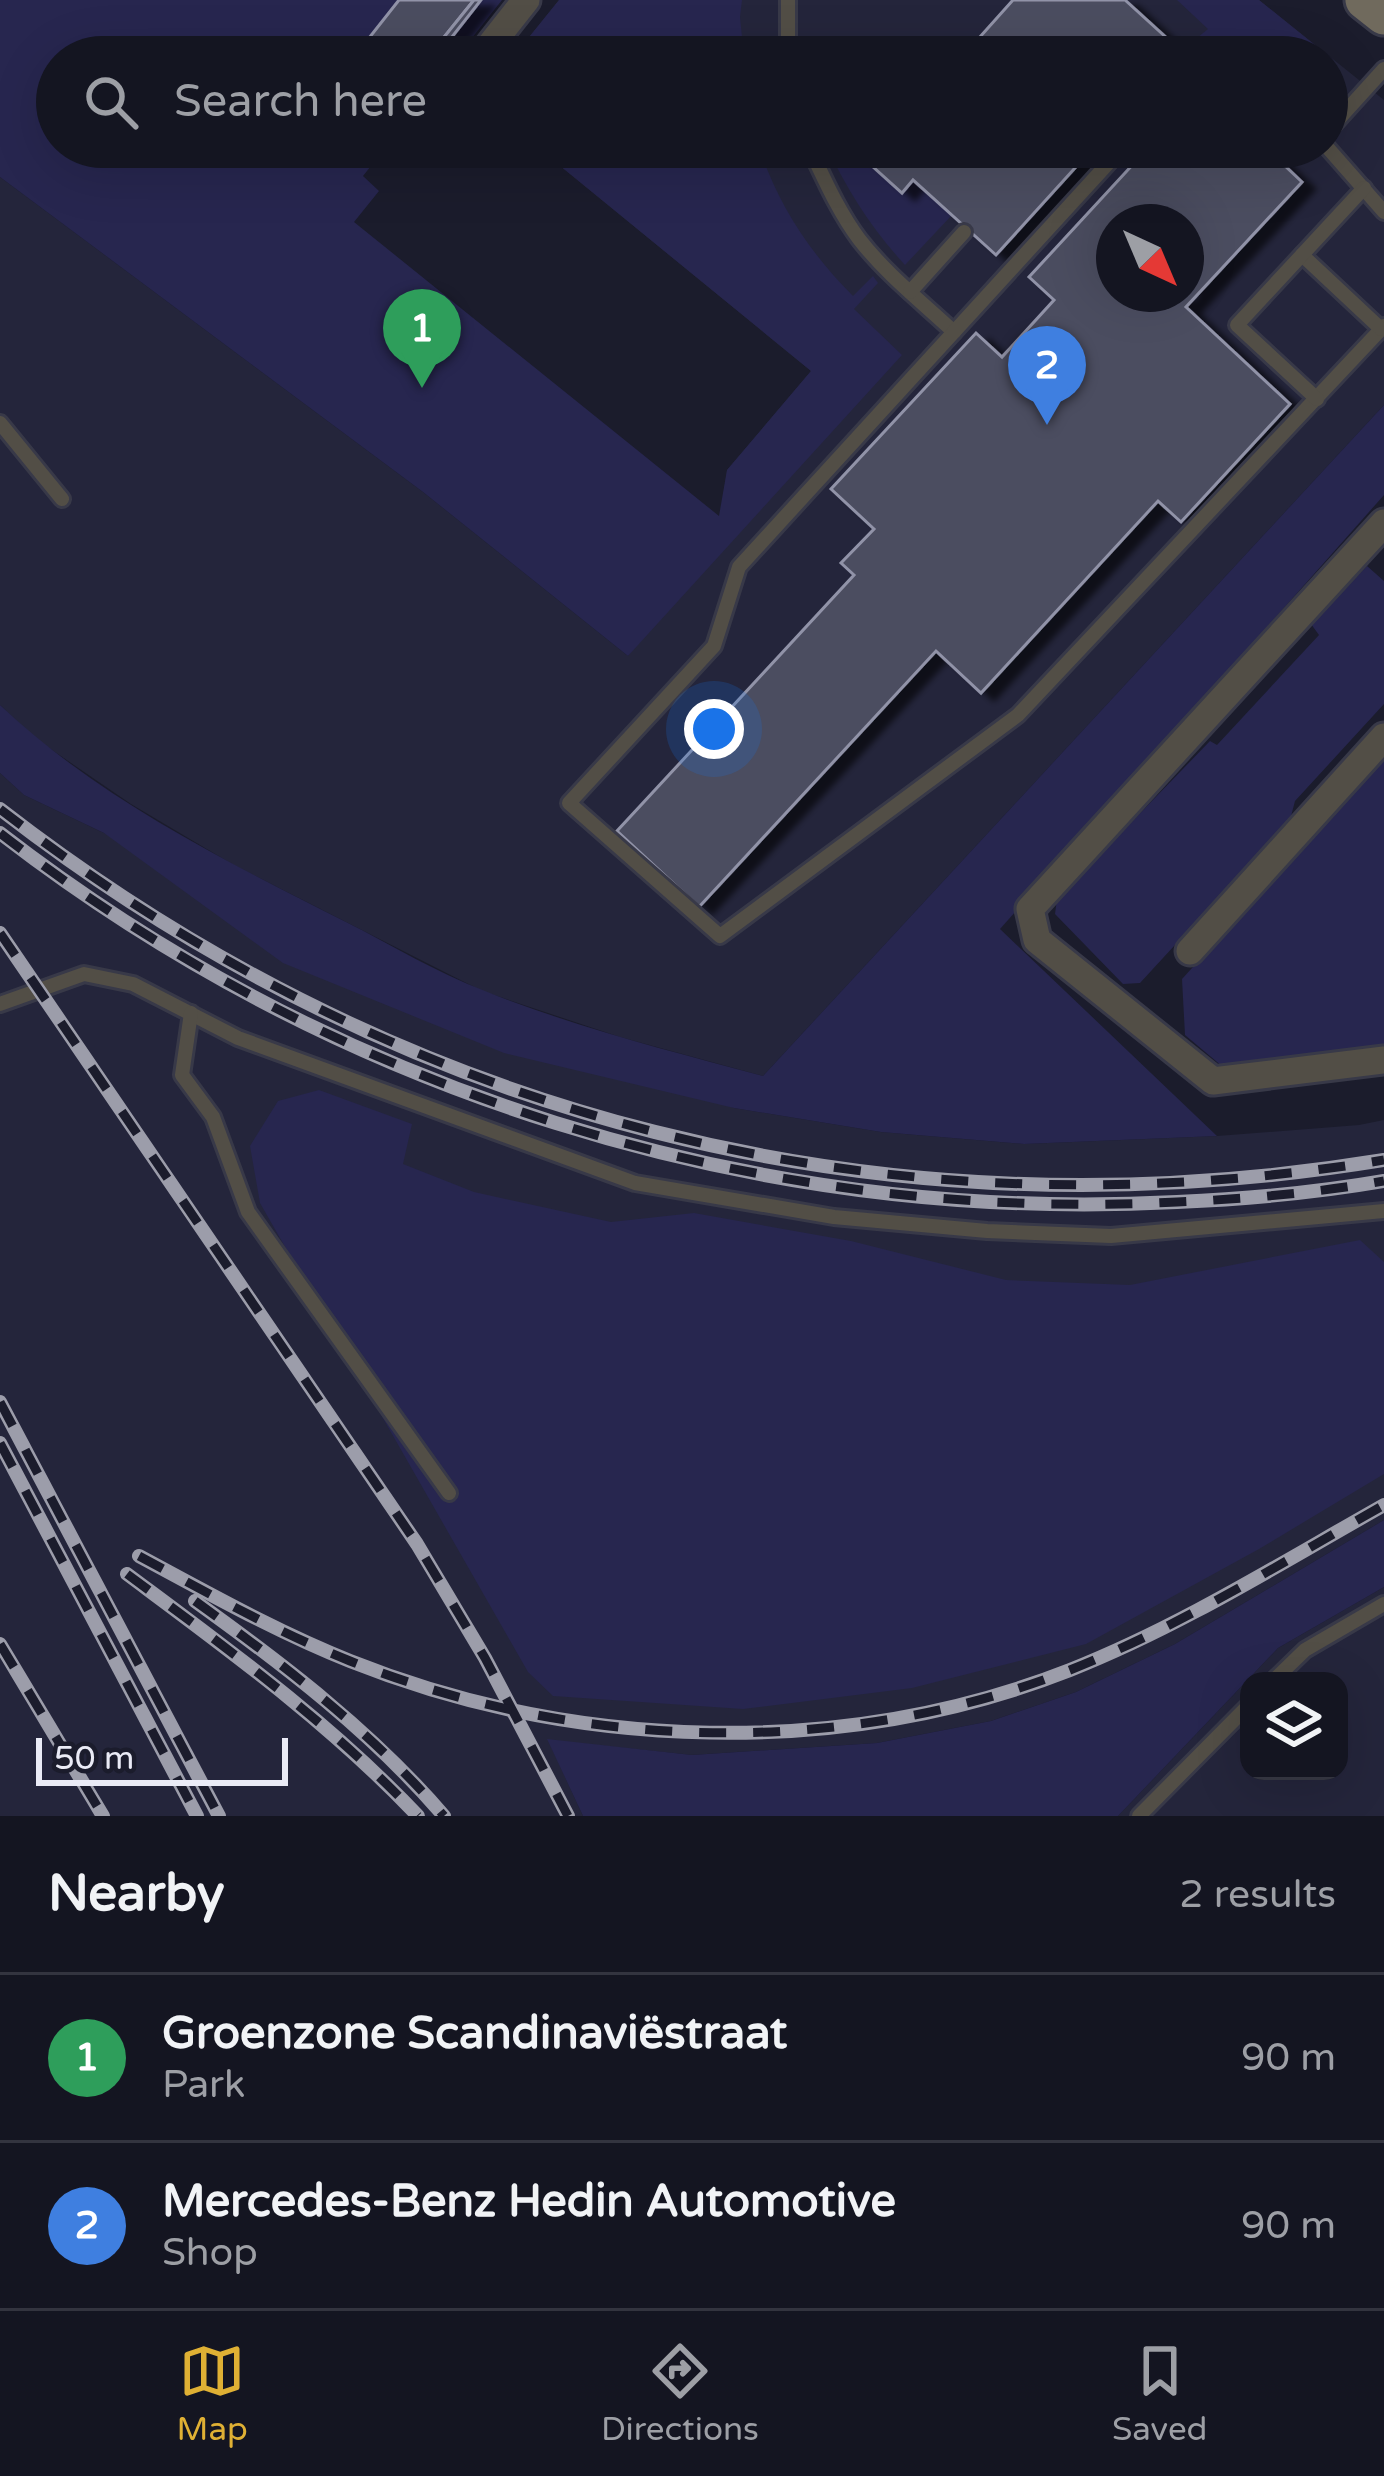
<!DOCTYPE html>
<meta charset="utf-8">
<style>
:root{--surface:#141521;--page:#21222e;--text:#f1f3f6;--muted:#9d9fa5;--line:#33343f;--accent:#dfb034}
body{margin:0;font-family:"Varela Round",sans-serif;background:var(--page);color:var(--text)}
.controls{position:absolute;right:36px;bottom:36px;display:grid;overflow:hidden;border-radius:24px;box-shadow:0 12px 48px #0002}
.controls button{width:108px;height:108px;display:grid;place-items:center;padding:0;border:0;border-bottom:3px solid var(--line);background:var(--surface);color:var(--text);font:60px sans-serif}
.compass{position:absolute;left:1096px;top:204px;width:108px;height:108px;border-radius:50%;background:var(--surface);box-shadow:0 12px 48px #0002;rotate:136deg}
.scale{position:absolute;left:36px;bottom:30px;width:252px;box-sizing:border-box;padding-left:12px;border:6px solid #eaebf6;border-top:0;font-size:33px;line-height:42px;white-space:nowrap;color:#eaebf6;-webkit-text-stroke:9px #1b1c2c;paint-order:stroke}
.you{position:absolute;left:714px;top:729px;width:42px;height:42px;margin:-30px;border:9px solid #fff;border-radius:50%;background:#1a73e8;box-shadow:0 0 0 18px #1a73e833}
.badge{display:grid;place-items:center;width:78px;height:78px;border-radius:50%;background:var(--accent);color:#fff;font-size:39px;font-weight:700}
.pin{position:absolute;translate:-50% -99px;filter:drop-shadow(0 3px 6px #0008)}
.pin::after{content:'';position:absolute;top:63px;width:42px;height:36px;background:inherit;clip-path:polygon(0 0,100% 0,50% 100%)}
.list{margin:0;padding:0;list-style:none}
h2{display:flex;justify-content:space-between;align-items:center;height:156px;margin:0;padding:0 48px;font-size:51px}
h2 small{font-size:39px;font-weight:400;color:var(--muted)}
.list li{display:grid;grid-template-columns:78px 1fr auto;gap:36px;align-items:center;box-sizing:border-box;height:168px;padding:0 48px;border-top:3px solid var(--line)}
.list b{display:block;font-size:45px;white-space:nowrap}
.list p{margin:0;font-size:39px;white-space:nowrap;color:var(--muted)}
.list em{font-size:39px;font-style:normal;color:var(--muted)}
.icon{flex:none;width:66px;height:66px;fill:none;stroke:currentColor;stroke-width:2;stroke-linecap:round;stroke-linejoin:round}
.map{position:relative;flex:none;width:1384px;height:1816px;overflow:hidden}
.search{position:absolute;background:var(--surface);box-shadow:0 12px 48px #0002;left:36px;right:36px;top:36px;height:132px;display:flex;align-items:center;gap:30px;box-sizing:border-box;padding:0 42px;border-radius:66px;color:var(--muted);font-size:45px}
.sheet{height:492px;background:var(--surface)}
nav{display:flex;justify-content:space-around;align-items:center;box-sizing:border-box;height:168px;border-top:3px solid var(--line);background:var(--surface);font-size:33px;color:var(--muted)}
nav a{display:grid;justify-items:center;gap:6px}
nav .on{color:var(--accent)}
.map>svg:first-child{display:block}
.built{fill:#24253b;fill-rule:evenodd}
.green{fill:#27264f}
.building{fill:#4c4d60;stroke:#9193a8;stroke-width:3;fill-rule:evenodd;filter:url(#shadow)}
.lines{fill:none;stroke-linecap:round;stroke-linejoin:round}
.service-casing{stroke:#383948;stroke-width:20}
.minor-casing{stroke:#383948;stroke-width:33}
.secondary-casing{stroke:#383948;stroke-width:45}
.service{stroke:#524e46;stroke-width:14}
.minor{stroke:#524e46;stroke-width:27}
.secondary{stroke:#706a5d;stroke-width:39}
.rail-casing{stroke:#9c9daa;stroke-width:14}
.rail{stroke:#1b1c2c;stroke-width:9;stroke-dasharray:27;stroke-linecap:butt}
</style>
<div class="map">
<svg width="1384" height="1816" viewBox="0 0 1384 1816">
<defs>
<filter id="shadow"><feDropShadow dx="13" dy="7" stdDeviation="3" flood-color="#0009"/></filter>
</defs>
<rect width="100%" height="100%" fill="#1b1c2c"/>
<!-- built -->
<g class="built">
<path d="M559 0H1259L1384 100V405L763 1076 620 1037 482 991 232 864 131 804 36 739 0 705V177L423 492 628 656 720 517 727 470 811 371 537 147H1327V57H513ZM1114 222H1186V294H1114Z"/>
<polygon points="0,773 24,795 104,833 734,1108 881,1132 1024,1144 1217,1136 1359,1125 1384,1120 1384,1520 1175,1644 1076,1692 991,1721 877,1743 692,1755 548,1740 583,1816 0,1816"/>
<path d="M1384 1587V1816H1118L1278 1648ZM1249 1681H1339V1771H1249Z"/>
</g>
<!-- green -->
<g class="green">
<path d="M0 0H502L457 57H57V147H386L363 176 379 191 354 222 719 516 727 470 811 371 537 147H759C778 205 810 253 853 296L873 276 878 283 854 309 902 355 628 656 423 492 0 177Z"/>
<polygon points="559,0 742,0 740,17 744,57 513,57"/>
<polygon points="1177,0 1259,0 1331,58 1327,61 1327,57 1271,57 1232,41 1207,49 1208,57 1186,57 1181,51 1208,29"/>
<path d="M827 147H870L862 157 901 193 913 180 952 215 905 265C872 229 848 192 827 147Z"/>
<path d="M1384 405V495L1000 929 1217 1136 1024 1144 881 1132 734 1108 504 1053 283 963 104 833 24 795 0 773V705C99 799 226 861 346 922 392 945 437 973 485 991 575 1027 670 1051 763 1076Z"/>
<polygon points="1367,566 1384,581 1384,704 1295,801 1290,820 1140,983 1123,984 1055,914 1057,899 1210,741 1217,745 1319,635 1311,624"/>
<polygon points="1384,757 1384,1046 1223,1067 1185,1035 1182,979"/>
<polygon points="319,1090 412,1124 403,1164 474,1192 611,1222 694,1213 851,1241 1006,1280 1130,1285 1360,1240 1384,1262 1384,1474 1259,1549 1086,1644 912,1688 743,1709 553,1696 528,1672 260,1203 250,1146 278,1101"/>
<polygon points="1384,1520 1384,1587 1278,1648 1118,1816 583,1816 547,1739 692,1755 877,1743 991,1721 1076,1692 1175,1644"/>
</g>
<!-- building -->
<g class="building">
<polygon points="399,0 474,0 432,52 438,57 354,57"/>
<polygon points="474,0 481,0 437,56 432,52"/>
<polygon points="1013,0 1125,0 1181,51 1175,57 962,57"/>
<polygon points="870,147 1094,147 996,255 913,180 902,193 861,156"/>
<path d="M1149 147H1157L1169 158 1180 147H1265L1302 182 1186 307 1290 404 1181 522 1158 501 981 693 936 651 699 907 617 831 854 575 841 563 874 529 831 489 976 333 1002 357 1054 300 1029 277ZM1114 222H1186V294H1114Z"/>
</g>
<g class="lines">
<!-- service casing -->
<g class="service-casing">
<g id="service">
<polyline points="788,57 788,0"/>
<polyline points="1327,132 1384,69"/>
<path d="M809 147C824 178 838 211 859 239 886 274 922 302 954 332"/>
<polyline points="1123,147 739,567 714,646 569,803 720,936 1018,715 1384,326"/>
<polyline points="1327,147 1384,212"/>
<polyline points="1302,255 1381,329"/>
<polyline points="910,292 964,232"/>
<polyline points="1317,399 1237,325 1364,188"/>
<polyline points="0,423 62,499"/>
<polyline points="0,1004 84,974 133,984 238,1038 635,1183 834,1217 987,1231 1111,1236 1384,1211"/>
<polyline points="191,1013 182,1075 213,1117 248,1212 449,1493"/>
<polyline points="1273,1681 1305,1650 1384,1604"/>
<polyline points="1139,1816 1249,1705"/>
</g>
</g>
<!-- minor casing -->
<g class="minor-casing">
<g id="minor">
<polyline points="481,57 526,0"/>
<polyline points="1384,523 1030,909 1037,940 1213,1081 1384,1060"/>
<polyline points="1190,951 1384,737"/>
</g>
</g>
<!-- secondary casing -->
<g class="secondary-casing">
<polyline id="secondary" points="1365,0 1384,15"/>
</g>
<!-- service -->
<use href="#service" class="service"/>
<!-- minor -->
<use href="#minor" class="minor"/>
<!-- secondary -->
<use href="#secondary" class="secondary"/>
<!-- rail casing -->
<g class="rail-casing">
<g id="rail">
<path d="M0 809C401 1120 883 1242 1384 1160"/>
<path d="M0 833C335 1092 754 1224 1177 1202 1246 1199 1315 1193 1384 1181"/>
<polyline points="0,933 417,1544 485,1658 568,1816"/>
<polyline points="0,1402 219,1816"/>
<polyline points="0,1443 197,1816"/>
<path d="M139 1556C208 1593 277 1632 350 1661 576 1751 843 1759 1070 1670 1181 1626 1281 1563 1384 1505"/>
<path d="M127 1574C229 1650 330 1723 418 1816"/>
<path d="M195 1601C284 1665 372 1732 444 1816"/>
<polyline points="0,1644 103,1816"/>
</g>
</g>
<!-- rail -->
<use href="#rail" class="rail"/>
</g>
</svg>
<div class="controls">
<button><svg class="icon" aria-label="layers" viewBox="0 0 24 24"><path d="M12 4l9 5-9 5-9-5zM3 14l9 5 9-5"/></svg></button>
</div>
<svg class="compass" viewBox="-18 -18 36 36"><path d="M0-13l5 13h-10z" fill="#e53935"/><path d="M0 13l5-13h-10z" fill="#9d9fa5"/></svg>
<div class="scale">50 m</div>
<div class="you"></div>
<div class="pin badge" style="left:422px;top:388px;background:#2e9e5b">1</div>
<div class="pin badge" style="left:1047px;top:425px;background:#3f7fe0">2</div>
<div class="search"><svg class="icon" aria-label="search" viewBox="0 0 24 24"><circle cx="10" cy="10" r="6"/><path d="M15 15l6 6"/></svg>Search here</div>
</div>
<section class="sheet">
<h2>Nearby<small>2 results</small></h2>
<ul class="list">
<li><span class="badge" style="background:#2e9e5b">1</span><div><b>Groenzone Scandinaviëstraat</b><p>Park</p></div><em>90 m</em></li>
<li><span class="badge" style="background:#3f7fe0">2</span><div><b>Mercedes-Benz Hedin Automotive</b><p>Shop</p></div><em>90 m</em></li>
</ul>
</section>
<nav>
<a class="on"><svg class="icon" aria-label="map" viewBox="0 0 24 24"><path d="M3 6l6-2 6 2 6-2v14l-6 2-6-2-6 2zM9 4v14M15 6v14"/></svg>Map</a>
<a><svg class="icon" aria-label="directions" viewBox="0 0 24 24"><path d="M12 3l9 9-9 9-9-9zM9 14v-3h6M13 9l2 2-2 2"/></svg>Directions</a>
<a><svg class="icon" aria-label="saved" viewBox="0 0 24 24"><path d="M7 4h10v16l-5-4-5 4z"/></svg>Saved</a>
</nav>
